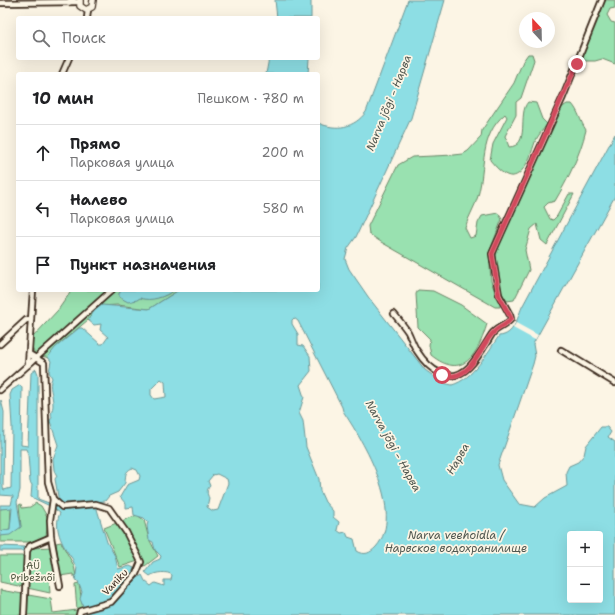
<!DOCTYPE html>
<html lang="ru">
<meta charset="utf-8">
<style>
:root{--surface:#fff;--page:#f2f2f2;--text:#202124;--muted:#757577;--line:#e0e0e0}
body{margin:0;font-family:"Shantell Sans",sans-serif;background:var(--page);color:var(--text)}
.controls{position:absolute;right:12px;bottom:12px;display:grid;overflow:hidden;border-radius:4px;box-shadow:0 4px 16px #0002}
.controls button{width:36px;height:36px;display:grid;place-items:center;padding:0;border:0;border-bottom:1px solid var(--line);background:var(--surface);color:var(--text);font:20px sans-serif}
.compass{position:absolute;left:519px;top:12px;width:36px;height:36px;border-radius:50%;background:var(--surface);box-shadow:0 4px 16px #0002;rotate:338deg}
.stop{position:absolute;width:12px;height:12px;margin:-9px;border:3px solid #d1495b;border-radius:50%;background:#fff}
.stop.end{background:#d1495b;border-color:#fff;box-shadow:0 1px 4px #0008}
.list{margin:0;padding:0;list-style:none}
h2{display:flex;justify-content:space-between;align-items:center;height:52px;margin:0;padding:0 16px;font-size:17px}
h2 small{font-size:13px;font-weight:400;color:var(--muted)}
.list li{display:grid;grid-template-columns:26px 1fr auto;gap:12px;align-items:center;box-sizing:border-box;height:56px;padding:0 16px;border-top:1px solid var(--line)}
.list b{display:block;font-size:15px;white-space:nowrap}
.list p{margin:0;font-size:13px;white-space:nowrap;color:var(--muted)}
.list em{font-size:13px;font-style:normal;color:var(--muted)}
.icon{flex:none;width:22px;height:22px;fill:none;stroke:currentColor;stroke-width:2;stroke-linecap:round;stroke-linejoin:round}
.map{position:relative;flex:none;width:615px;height:615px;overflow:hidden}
.search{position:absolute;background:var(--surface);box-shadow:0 4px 16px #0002;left:16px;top:16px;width:304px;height:44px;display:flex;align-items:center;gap:10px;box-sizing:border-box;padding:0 14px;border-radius:4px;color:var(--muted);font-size:15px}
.panel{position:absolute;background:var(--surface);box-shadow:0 4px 16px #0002;left:16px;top:72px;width:304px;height:220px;border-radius:4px}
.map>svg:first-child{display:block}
.green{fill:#99e1b0;stroke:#6a8667}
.water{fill:#8ddee4;stroke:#6c9695;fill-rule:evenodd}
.pier{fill:#fcf5e5}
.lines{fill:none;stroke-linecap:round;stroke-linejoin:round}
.minor-casing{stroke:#3b2a1e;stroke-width:8}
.major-casing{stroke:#3b2a1e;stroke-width:8}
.minor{stroke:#fcf5e5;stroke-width:4.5}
.major{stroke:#fcf5e5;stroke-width:5.5}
.route{stroke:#d1495b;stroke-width:5}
.labels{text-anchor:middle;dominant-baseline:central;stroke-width:3.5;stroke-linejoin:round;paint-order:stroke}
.park-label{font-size:10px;fill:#525842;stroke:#fcf5e5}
.street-label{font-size:10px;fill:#3b2a1e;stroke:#fcf5e5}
.water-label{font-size:11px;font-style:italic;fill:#505750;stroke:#fcf5e5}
</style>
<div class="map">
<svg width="615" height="615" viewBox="0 0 615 615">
<rect width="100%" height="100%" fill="#fcf5e5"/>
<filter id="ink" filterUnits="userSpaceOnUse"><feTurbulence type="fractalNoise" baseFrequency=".025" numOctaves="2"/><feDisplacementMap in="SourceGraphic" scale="8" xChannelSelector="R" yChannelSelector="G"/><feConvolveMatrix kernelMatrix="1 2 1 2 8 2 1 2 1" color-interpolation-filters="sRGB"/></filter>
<g filter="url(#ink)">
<!-- green -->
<g class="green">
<polygon points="604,0 615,0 615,8 610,9 607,15 611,22 615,23 615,64 602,59 595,61 584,61 582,58"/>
<path d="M528 54H532L534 60 521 98 516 102V115L505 136 509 147C531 146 517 114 528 102L536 103 542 119 547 124C543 130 538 135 535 142 533 147 532 152 530 157 518 183 507 181 490 160L493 144 507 117 505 114C479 136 486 167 478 196 475 207 468 217 465 228L470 238 476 236 478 223 482 216 498 213 502 219 489 253 491 281 500 305V307H495L381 242 369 234 368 226 398 165 412 157 454 155 463 154 468 151 481 137 482 130 514 83 523 61Z"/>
<path d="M567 104H572C579 112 580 121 586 130 580 155 568 179 555 201L548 203 544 207 550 219 553 220 557 216 569 194H574L547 245 541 240 537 224 531 229 525 250 529 270 514 300 507 301C496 288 495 265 497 249L561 108Z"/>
<path d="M72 290H123L119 293 138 299 140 297C150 299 157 299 166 295 171 293 173 290 179 290L149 309 117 305 100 306 95 310 88 320 58 345 49 358 35 354 31 346 32 338 58 310Z"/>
<path d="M418 290 433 291 461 305 487 324C478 354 463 381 431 355L429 345 430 339 418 327 416 294Z"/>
<polygon points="36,503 41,506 48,518 46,536 31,542 0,542 0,536 8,534 21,527 19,505 21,504 22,508 30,507"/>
<polygon points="11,507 10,529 0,531 0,509"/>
<polygon points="137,515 144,520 149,539 158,556 145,566 138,561 120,567 104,528"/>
<polygon points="61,542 74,566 76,576 73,576 73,574 60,576 56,543"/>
<polygon points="52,547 56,577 49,578 50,593 0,582 0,556 24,556 28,554 30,548"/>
<polygon points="79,584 83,609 80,615 0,615 0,590 51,599 53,613 77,610 75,585"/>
</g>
<!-- water -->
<g class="water">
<polygon points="275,0 311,0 311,18 277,18"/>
<path d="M408 0H445L411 118 356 237 348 248 345 259 349 269 369 298 425 370 443 383 452 385C473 379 487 353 499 336 514 335 517 319 522 307L615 134V196L533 344 535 356 533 364 498 465 502 480 519 504 535 507 545 498 567 486 566 472 569 466 578 462 584 455 586 446 601 427H607L611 432 608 437 615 442V615H85L86 613C93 611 104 609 110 605 121 599 129 583 142 575L145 581 151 586 155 583 164 586V580H171L172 575C168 571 155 572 150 576L145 572 153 562 160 559 161 556 155 550 153 542 149 540 147 526 148 522 144 518 134 515 133 507 126 508V504L120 497 127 485 139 480 140 476 137 470 132 468C124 472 126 476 125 483L118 492 109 496 105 501 66 505 59 502 55 479 57 476 54 470 53 459 58 445 50 421 52 417C50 413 53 410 53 405 53 393 48 387 52 378L49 372 51 361 48 357 55 348 79 328H82L100 344H103L108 337 100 330 101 324 94 325 88 320 95 310 102 305 149 309 179 290H318V123C337 131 354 128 366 112ZM294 318 298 321 342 407 343 411C363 441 406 513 376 547 370 553 365 556 357 551L354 539 348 537 346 532 341 533 337 530 339 522 333 517V511L325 502 320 491 319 479 306 447 303 421 299 413 304 397 300 385 311 371 310 356 303 346 298 345V334L292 324V320ZM161 379 165 382 166 397 154 399 151 395V389ZM217 474 227 479 228 483 218 510 213 511 207 507 209 498C207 494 206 490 210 486L208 481 213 475ZM570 534H600V600H570Z"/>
<polygon points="269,58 309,58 308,74 266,74"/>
<path d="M123 290H174C165 297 151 302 140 298L137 300 128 302 119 297V293Z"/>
<path d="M36 369 38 374V499L68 510 85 506H96L107 542 115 556 118 569 130 566 134 568C129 585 102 612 83 606L80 599 82 592 78 582 75 581 77 567C73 564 74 560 71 557 62 545 53 527 60 513L52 507 31 497 32 485 30 482 28 454 26 449H20V490L17 502 21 527 10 535 0 536V531L10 529 12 508 0 509V505H11L13 496 0 495V402L1 400 4 412 3 488 4 490 11 488 12 426 10 395 12 390 20 385 22 388 21 445 28 446 31 373Z"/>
<polygon points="0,546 24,547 24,551 0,551"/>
</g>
<!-- pier -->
<polygon class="pier" points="516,323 538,335 535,340 513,328"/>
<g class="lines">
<!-- minor casing -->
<g class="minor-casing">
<g id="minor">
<polyline points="0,3 80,2"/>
<polyline points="87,18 88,10"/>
<polyline points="62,74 69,58"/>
<path d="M394 314C399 320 404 326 408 332 411 338 413 345 417 351 429 370 450 386 469 367 479 357 485 345 492 334 497 327 506 326 511 319L510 315 499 295 492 254 563 97 602 0"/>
<polyline points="0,344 26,320 31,319"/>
<polyline points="561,350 615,383"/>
<polyline points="29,354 44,363 48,482 53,499 50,520 51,537 60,586"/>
<polyline points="28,365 33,290"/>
<polyline points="0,390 112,290"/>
<polyline points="53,499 62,507 96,504 109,508 126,532 141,562 136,574 111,602 80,611 79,615"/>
<polyline points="24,615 27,551 30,546 51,537"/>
</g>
</g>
<!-- major casing -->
<g class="major-casing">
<g id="major">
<polyline points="80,0 80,6 86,10 92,7 93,0"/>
<polyline points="69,2 73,0"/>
</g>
</g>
<!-- minor -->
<use href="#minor" class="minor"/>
<!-- major -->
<use href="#major" class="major"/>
</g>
</g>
<g class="lines" filter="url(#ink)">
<!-- route -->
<path class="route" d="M442 375C472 383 479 346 494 332 500 326 507 326 511 318L499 296 492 254 577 64"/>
</g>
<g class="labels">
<!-- park labels -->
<g class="park-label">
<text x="33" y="565">AÜ<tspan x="33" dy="12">Pribežnõi</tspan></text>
</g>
<!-- street labels -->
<g class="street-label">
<text transform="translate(115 582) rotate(-46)">Vaniku</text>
</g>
<!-- water labels -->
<g class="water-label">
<text transform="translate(389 103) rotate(-68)">Narva jõgi - Нарва</text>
<text transform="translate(393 446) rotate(61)">Narva jõgi - Нарва</text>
<text transform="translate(458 459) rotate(-60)">Нарва</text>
<text x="456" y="535">Narva veehoidla /<tspan x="456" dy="13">Нарвское водохранилище</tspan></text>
</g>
</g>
</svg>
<div class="controls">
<button>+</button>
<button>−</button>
</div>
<svg class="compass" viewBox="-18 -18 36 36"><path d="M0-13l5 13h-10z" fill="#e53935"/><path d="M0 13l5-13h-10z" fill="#757577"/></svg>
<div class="stop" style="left:442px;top:375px"></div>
<div class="stop end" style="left:577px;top:64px"></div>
<div class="search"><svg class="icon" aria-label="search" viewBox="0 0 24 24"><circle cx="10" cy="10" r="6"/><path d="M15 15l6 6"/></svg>Поиск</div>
<section class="panel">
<h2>10 мин<small>Пешком · 780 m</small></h2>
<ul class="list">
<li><svg class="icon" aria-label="ahead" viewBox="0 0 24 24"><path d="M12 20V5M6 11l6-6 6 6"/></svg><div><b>Прямо</b><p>Парковая улица</p></div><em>200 m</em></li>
<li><svg class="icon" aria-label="left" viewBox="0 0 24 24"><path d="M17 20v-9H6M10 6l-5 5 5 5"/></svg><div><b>Налево</b><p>Парковая улица</p></div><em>580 m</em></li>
<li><svg class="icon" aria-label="arrive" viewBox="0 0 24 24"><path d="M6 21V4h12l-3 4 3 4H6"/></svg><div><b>Пункт назначения</b></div></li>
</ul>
</section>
</div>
